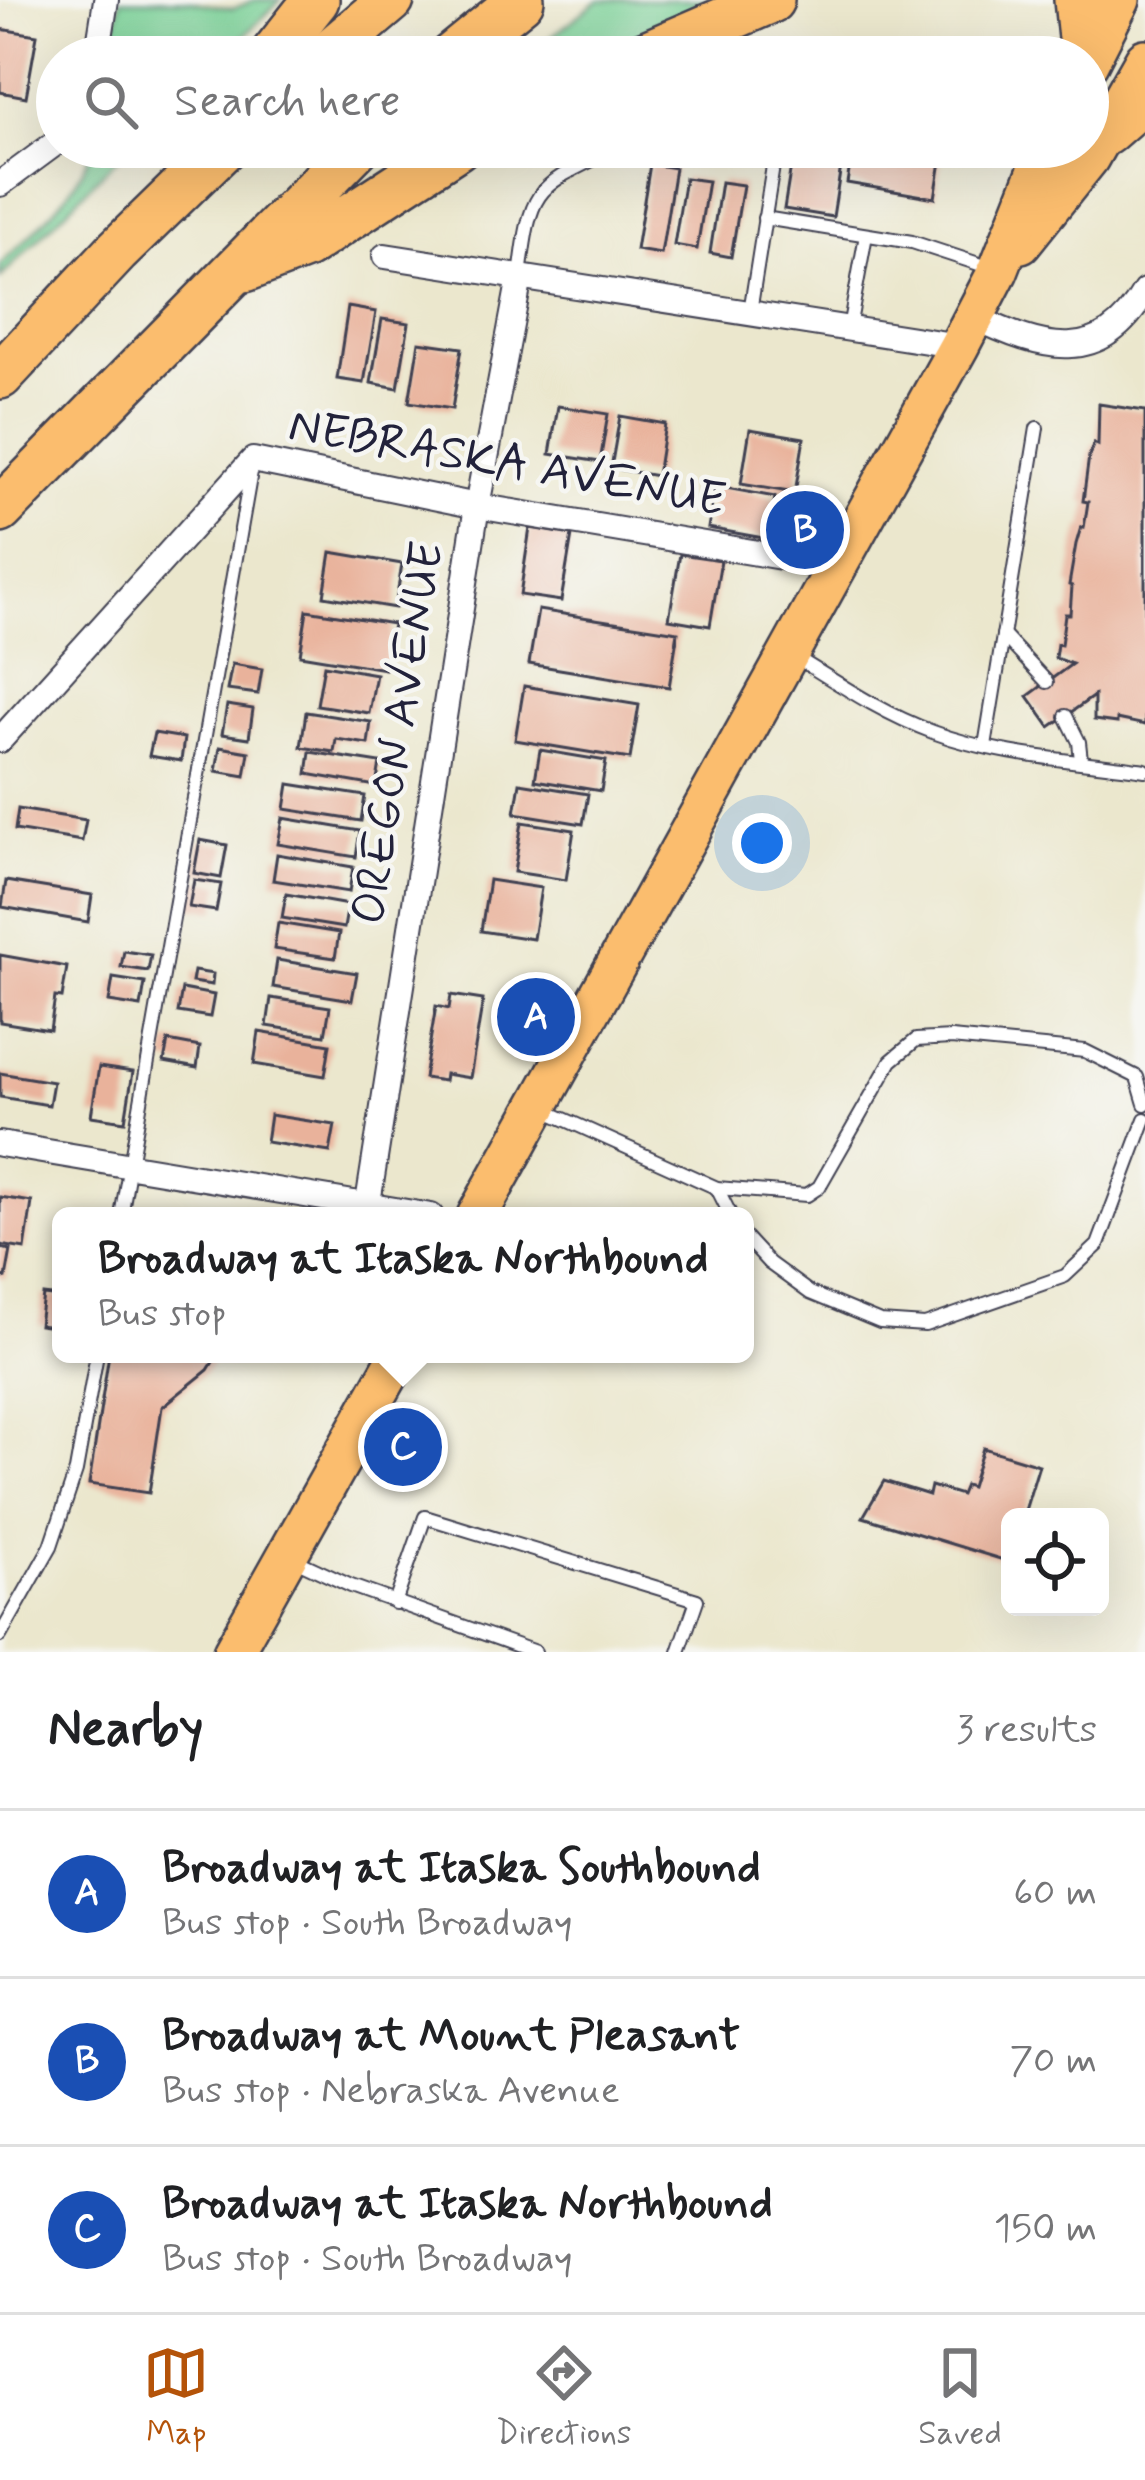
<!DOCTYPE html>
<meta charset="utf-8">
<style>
:root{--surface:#fff;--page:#f6f6f6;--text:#202124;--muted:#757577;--line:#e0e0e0;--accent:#b45309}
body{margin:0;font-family:Mynerve,sans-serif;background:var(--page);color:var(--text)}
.controls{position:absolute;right:36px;bottom:36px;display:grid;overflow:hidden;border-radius:18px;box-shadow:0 12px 48px #0002}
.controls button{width:108px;height:108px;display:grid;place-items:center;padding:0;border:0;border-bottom:3px solid var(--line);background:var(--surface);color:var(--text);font:60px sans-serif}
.you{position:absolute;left:762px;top:843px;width:42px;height:42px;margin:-30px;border:9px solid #fff;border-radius:50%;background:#1a73e8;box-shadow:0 0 0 18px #1a73e833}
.badge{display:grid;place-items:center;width:78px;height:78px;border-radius:50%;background:var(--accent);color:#fff;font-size:39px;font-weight:700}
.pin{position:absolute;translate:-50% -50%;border:6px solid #fff;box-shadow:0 3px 12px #0006}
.popup{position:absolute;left:52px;top:1207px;width:702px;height:156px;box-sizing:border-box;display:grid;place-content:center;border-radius:18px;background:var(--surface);filter:drop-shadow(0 3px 9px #0005);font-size:39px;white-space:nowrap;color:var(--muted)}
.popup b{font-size:45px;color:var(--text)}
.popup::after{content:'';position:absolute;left:50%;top:100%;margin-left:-24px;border:24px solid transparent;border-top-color:var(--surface)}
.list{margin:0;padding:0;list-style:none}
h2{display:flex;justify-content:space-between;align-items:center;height:156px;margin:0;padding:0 48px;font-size:51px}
h2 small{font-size:39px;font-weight:400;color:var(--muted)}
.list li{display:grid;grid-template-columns:78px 1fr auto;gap:36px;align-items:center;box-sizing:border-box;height:168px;padding:0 48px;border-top:3px solid var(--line)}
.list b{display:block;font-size:45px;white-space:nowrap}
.list p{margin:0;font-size:39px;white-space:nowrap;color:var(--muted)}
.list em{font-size:39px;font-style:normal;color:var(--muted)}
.icon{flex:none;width:66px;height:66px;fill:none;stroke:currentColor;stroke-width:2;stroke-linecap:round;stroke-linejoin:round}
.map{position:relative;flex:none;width:1145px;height:1652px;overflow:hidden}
.search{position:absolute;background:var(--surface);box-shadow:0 12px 48px #0002;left:36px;right:36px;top:36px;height:132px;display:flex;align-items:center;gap:30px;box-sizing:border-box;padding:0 42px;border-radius:66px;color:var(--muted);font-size:45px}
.sheet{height:660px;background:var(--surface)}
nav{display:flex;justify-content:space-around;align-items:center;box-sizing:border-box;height:168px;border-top:3px solid var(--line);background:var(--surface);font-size:33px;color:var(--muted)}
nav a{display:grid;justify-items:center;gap:6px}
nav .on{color:var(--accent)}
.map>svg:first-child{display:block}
.green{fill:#78d095;stroke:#4d7968;stroke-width:3}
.building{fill:#e9b29b}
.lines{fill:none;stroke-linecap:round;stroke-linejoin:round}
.service-casing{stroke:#404051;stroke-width:16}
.minor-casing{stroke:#404051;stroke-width:28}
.primary-casing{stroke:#404051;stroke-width:44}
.motorway-casing{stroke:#404051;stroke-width:50}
.service{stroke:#fff;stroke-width:12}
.minor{stroke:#fff;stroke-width:24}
.primary{stroke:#fbbd6e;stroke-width:39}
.motorway{stroke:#fbbd6e;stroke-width:45}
.labels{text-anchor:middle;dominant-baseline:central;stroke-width:9;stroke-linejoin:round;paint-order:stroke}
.street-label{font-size:48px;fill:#22223b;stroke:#f6f6f2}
</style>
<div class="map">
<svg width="1145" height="1652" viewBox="0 0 1145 1652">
<rect width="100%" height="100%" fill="#f6f6f2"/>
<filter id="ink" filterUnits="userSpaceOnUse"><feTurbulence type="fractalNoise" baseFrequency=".00833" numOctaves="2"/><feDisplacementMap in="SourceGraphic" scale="24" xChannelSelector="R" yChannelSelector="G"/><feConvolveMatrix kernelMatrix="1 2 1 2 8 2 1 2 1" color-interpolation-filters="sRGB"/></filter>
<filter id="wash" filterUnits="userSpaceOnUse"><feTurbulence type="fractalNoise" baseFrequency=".004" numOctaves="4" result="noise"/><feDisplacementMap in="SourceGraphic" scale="48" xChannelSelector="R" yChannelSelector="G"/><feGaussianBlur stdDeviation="2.7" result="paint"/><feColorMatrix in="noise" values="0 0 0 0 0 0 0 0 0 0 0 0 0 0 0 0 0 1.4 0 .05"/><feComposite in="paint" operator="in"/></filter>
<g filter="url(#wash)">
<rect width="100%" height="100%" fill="#ebe7cd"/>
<!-- green -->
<g class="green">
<polygon points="120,0 183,0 233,9 254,0 281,0 222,57 110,57"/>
<polygon points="599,0 730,0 602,57 525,57"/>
<path d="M92 147H128L0 278V265C34 230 78 195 92 147Z"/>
</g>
<g id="blocks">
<!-- building -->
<g class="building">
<polygon points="0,29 37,35 26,97 0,92"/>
<polygon points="794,147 843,153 833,217 784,209"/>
<polygon points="853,147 893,147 942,155 935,198 847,183"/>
<polygon points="650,164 675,168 661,254 636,250"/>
<polygon points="685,178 708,181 697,249 674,245"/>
<polygon points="721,182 743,185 731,257 710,253"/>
<polygon points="348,307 376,312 364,383 337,379"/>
<polygon points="382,319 409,323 398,388 371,383"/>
<polygon points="419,342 462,348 452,409 409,402"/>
<polygon points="1099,404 1145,411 1145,725 1117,719 1117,723 1094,720 1094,696 1050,727 1028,696 1072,664 1055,658 1057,644 1061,645 1065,614 1070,614 1072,586 1069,585 1076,544 1081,527 1084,528 1088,502 1083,501 1089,456 1094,443 1098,445"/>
<polygon points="558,406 608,414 600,462 550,454"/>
<polygon points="620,416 665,424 657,476 611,468"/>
<polygon points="750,429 804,438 795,493 741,484"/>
<polygon points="715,486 775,497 769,539 708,528"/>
<polygon points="530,528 572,535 561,601 520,595"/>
<polygon points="331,552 402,564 395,608 324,596"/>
<polygon points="680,554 721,560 710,626 669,619"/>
<polygon points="307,610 393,624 385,669 300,655"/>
<polygon points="538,610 678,632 669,687 529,664"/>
<polygon points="232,664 262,669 258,694 227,690"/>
<polygon points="324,665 376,674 369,713 317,705"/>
<polygon points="524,686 639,705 630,759 515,740"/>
<polygon points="227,705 253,709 249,738 222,734"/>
<polygon points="306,712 371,722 368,744 336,739 334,752 301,747"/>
<polygon points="154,733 184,738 181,761 149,756"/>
<polygon points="220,747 249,752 245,776 216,771"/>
<polygon points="540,750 606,761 601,791 535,780"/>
<polygon points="310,752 380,763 376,786 307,774"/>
<polygon points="520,783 588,794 583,824 515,813"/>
<polygon points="289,784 365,796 361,821 285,809"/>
<polygon points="18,809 86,820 82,841 15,830"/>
<polygon points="283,818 360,831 356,857 278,844"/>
<polygon points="522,822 574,830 566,880 514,872"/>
<polygon points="200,840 227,845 221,878 194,873"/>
<polygon points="277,854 353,867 349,892 273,880"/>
<polygon points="194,880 221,884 216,911 189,907"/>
<polygon points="489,880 541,888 533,939 481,931"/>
<polygon points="6,881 92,895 88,922 2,907"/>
<polygon points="286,894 348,905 344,928 282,918"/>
<polygon points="278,923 339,933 335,958 274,949"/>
<polygon points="124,951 151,955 148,971 121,967"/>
<polygon points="0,955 67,967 62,998 55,997 50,1030 0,1022"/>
<polygon points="277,960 357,973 352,1000 273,987"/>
<polygon points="194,971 213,974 212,985 192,982"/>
<polygon points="113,978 145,983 141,1007 109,1002"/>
<polygon points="182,989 214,995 210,1017 178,1012"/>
<polygon points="451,995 483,1000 470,1078 445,1074 444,1081 424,1078 436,1006 449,1009"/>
<polygon points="271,998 330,1007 325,1035 267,1026"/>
<polygon points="259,1032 330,1044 325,1076 254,1064"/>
<polygon points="168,1041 200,1047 197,1068 164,1062"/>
<polygon points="99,1067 133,1072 125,1121 91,1116"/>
<polygon points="0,1073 53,1082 49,1105 0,1097"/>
<polygon points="270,1115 335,1125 330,1152 266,1142"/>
<polygon points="0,1197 32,1202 25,1249 0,1245"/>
<polygon points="0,1248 11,1250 6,1278 0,1277"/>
<polygon points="43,1295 61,1297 61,1328 39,1325"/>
<polygon points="109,1354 218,1354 208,1370 162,1407 149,1493 89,1484"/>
<polygon points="983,1448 1039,1465 1023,1517 1010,1517 1010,1562 863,1517 884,1481 929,1495 931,1486 961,1495 965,1485 971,1487"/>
</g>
</g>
</g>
<g filter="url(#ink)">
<use href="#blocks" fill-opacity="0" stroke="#404051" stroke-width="3"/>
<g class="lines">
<!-- service casing -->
<g class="service-casing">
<g id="service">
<polyline points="764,218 912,242 991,268"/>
<path d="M520 277C531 182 536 188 619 147"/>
<polyline points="750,312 776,147"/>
<polyline points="849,328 866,235"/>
<polyline points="1003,635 1047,682"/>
<path d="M794 656C839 684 883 714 933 732 999 757 1076 760 1145 770"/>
<polyline points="1066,716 1079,742 1081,760"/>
<polyline points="985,746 1037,428"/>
<polyline points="544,1110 717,1188 807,1195 819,1187 891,1061 916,1040 951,1038 1085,1051 1137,1077 1145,1104"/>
<polyline points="717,1188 731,1216"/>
<polyline points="121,1216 252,466"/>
<polyline points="745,1237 769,1263 810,1293 880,1322 925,1325 1065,1276 1098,1245 1145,1119"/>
<polyline points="293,1559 351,1586 535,1652"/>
<polyline points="395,1603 425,1517 697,1600 679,1652"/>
<polyline points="0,1636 51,1546 76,1471 97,1354"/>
</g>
</g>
<!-- minor casing -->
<g class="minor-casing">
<g id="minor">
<polyline points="97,57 106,0"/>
<polyline points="0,184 57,142"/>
<polyline points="385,256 959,346"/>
<path d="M974 317C1043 350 1101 368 1145 291"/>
<polyline points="0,740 253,460 477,506 835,566"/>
<polyline points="0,1144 431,1216"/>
<polyline points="368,1203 477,506 520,277"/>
</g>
</g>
<!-- primary casing -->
<g class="primary-casing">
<g id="primary">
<polyline points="1088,63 1120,0"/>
<polyline points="1021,243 1089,158 1145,59"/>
<polyline points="477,1216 959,346 998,271 1047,147"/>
<polyline points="233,1652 400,1354"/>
</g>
</g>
<!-- motorway casing -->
<g class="motorway-casing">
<g id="motorway">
<polyline points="1077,0 1083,57"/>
<polyline points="271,57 316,0"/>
<polyline points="324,57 391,0"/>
<polyline points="451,57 521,0"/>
<polyline points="639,57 771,0"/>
<polyline points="1106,132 1145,98"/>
<polyline points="245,269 305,246 457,147"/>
<polyline points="0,376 117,251 224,147"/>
<polyline points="0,510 357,147"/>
</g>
</g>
<!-- service -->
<use href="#service" class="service"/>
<!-- minor -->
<use href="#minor" class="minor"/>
<!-- primary -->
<use href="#primary" class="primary"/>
<!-- motorway -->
<use href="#motorway" class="motorway"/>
</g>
</g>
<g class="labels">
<!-- street labels -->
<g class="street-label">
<text transform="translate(507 464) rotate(10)">NEBRASKA AVENUE</text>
<text transform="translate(399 733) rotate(-81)">OREGON AVENUE</text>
</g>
</g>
</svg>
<div class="controls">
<button><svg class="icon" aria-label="locate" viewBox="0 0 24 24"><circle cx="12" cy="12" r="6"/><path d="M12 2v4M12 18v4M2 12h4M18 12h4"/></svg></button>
</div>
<div class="you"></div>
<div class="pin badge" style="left:536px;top:1017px;background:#1a4fb4">A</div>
<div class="pin badge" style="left:805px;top:530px;background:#1a4fb4">B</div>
<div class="pin badge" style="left:403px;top:1447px;background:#1a4fb4">C</div>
<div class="popup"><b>Broadway at Itaska Northbound</b>Bus stop</div>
<div class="search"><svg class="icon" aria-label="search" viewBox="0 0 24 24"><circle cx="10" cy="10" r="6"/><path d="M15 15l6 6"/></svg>Search here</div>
</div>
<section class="sheet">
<h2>Nearby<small>3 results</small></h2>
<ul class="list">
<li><span class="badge" style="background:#1a4fb4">A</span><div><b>Broadway at Itaska Southbound</b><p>Bus stop · South Broadway</p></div><em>60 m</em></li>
<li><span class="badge" style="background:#1a4fb4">B</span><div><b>Broadway at Mount Pleasant</b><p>Bus stop · Nebraska Avenue</p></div><em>70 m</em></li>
<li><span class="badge" style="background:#1a4fb4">C</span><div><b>Broadway at Itaska Northbound</b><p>Bus stop · South Broadway</p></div><em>150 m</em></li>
</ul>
</section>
<nav>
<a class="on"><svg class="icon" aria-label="map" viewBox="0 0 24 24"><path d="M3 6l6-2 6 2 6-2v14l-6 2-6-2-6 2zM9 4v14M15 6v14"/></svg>Map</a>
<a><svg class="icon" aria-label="directions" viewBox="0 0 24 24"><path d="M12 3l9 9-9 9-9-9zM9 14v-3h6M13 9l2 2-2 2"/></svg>Directions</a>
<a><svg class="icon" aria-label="saved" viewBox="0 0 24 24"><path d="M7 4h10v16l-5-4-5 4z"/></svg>Saved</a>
</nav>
